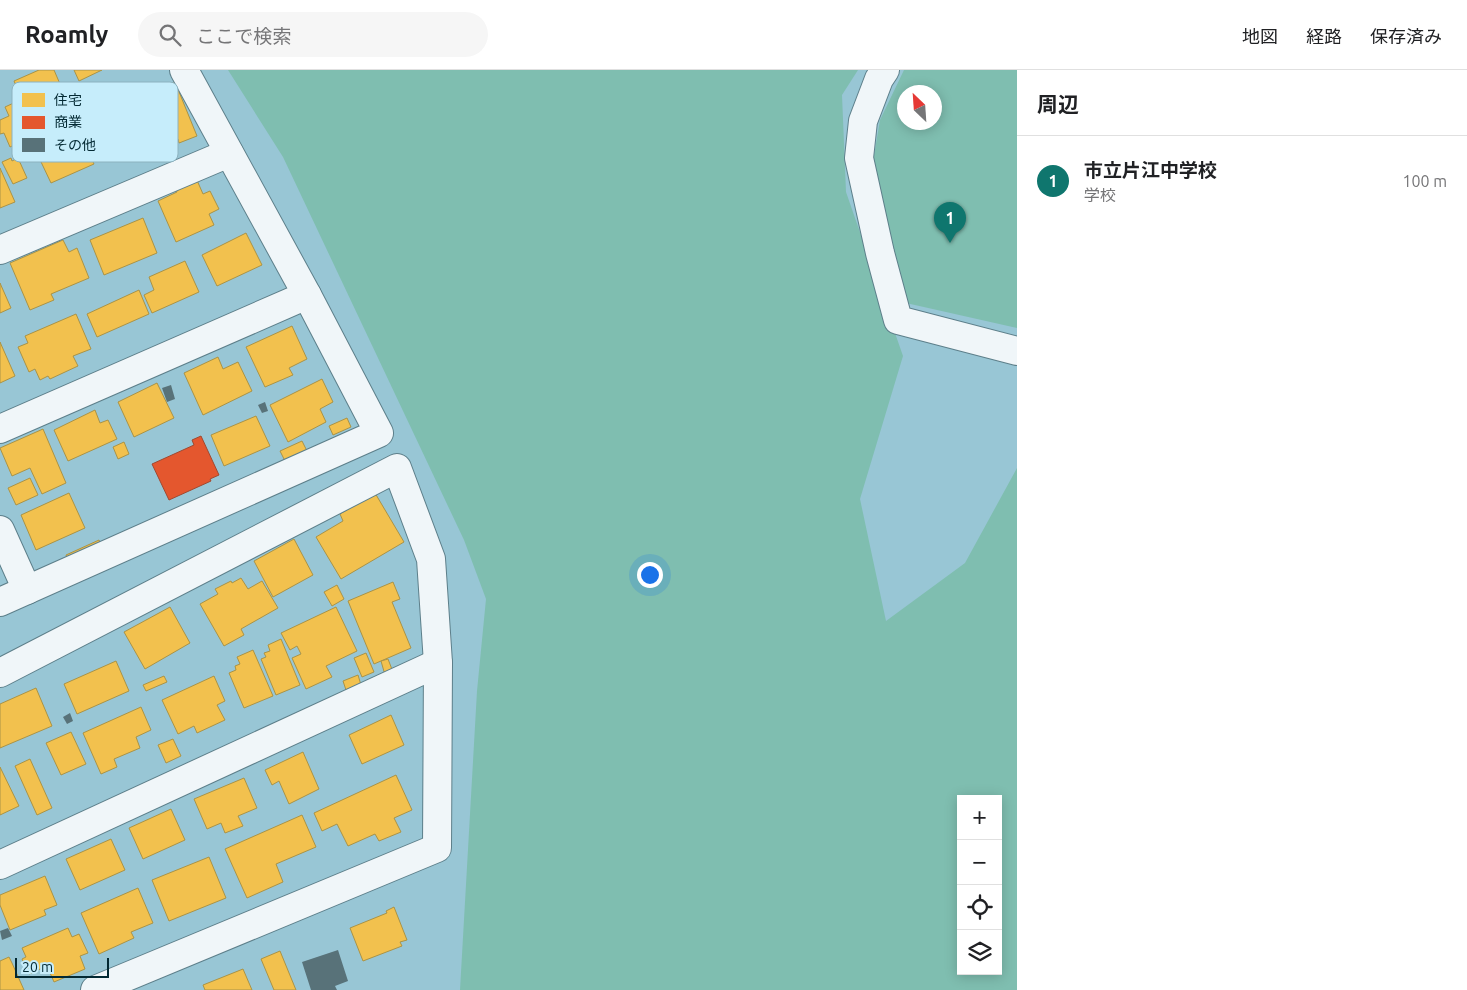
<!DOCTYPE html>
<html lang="ja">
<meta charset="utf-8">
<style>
:root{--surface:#fff;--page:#f6f6f6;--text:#202124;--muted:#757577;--line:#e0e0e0;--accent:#0f766e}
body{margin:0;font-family:Ubuntu,"Noto Sans JP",sans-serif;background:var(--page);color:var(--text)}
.controls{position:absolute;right:15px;bottom:15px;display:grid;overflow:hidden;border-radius:0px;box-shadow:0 2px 12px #0003}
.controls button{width:45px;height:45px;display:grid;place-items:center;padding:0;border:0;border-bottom:1px solid var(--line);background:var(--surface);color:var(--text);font:25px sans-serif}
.compass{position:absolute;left:897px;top:15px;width:45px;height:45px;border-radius:50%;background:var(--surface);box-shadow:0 2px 12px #0003;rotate:335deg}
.scale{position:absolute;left:15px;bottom:12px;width:94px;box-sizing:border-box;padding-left:5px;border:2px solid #032933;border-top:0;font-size:14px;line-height:18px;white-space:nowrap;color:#032933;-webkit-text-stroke:4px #c6edfb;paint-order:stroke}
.you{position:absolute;left:649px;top:504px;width:18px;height:18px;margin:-12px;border:4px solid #fff;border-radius:50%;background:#1a73e8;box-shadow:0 0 0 8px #1a73e833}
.badge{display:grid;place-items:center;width:32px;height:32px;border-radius:50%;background:var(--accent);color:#fff;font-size:16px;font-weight:700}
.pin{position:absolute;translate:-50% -41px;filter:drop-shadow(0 1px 2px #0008)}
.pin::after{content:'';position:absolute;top:26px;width:18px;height:15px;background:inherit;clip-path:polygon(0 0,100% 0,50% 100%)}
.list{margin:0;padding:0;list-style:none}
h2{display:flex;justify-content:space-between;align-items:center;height:65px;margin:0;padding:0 20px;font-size:21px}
h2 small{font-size:16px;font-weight:400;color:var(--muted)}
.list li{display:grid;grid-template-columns:32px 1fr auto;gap:15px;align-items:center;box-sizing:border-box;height:90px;padding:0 20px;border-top:1px solid var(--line)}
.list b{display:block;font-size:19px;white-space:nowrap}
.list p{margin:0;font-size:16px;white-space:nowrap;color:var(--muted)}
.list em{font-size:16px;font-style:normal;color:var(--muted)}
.icon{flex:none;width:28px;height:28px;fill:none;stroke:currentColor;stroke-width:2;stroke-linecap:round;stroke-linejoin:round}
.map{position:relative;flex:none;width:1017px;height:920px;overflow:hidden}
header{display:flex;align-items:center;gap:30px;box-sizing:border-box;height:70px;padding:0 25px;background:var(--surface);border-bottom:1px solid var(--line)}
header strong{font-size:24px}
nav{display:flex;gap:28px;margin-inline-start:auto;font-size:18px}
.search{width:350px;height:45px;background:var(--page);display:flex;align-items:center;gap:12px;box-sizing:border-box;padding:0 18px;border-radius:28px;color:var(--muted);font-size:19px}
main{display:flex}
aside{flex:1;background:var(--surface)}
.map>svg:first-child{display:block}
.green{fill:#7fbeb0;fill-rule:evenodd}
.homes{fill:#f2c14e;stroke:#aa9346}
.shops{fill:#e4572e;stroke:#a04930}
.building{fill:#587279}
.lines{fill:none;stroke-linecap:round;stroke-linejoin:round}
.minor-casing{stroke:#5d7f8a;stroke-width:30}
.minor{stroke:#f0f6f9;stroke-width:28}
.key{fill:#c6edfb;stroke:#8cb2bf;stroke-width:1}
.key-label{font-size:14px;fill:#032933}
</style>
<header>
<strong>Roamly</strong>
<div class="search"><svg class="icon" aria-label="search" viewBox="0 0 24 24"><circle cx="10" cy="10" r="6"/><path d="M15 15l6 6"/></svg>ここで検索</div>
<nav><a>地図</a><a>経路</a><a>保存済み</a></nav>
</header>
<main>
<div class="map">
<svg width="1017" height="920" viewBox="0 0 1017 920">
<rect width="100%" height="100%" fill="#98c6d5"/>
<!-- green -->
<g class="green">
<path d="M228 0H858L842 25 846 122 903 286 860 429 886 551 965 493 1017 398V920H460L477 621 486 529 464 470 283 87ZM961 729H998V901H961Z"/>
<path d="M904 0H1017V258L906 233 871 103 880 50ZM904 22H934V52H904Z"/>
</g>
<!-- homes -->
<g class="homes">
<polygon points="39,0 54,0 66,28 28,44 14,11"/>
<polygon points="74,0 102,0 79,11"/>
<polygon points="175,12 197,66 179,73 178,69 166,74 162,66 158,68 141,27"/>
<polygon points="18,31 34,66 10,77 4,63 0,64 0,50 9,46 5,37"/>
<polygon points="86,51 96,72 86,77 94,94 51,113 33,75"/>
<polygon points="11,88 12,91 18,88 27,108 13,114 2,92"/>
<polygon points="0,98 15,132 0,138"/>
<polygon points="196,108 203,124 210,121 219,139 209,144 214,155 176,172 158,131 177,122 175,118"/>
<polygon points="143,148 157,183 104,205 90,170"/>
<polygon points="246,163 262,195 217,216 202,185"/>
<polygon points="63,170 69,182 77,178 89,208 51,224 54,230 30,240 10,193"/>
<polygon points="185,191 199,222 152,243 144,225 154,220 149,207"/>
<polygon points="0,213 11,238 0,243"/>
<polygon points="139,220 149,244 97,267 87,244"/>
<polygon points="76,244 91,279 73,286 78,296 50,309 48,306 40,310 35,299 29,302 18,277 28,273 25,266"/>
<polygon points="292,256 307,289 289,298 293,305 265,317 246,277"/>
<polygon points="0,272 15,306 0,313"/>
<polygon points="218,287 223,299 238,292 252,321 203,345 184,303"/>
<polygon points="322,309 333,332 320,339 326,352 288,372 270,335"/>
<polygon points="157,313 174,348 134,367 118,332"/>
<polygon points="95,340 100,353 108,350 117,369 68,391 54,360"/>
<polygon points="256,346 270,376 224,396 211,365"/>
<polygon points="347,348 351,357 333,365 329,356"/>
<polygon points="43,359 66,413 42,424 30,398 12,406 0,378"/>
<polygon points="302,371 308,383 286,393 280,381"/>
<polygon points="124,372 129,384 118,389 113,377"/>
<polygon points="30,408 38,425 16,435 8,418"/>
<polygon points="69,423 85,458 36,480 21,445"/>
<polygon points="375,423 404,472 341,509 316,467 343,451 340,444"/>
<polygon points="294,469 313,505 273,527 254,491"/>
<polygon points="99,470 102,477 68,492 66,485"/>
<polygon points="241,508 248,519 262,511 278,538 241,559 244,565 224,576 200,534 218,524 215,519 231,511 232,513"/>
<polygon points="393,512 400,529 392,532 411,578 374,594 348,531"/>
<polygon points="337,515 344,529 332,536 324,522"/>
<polygon points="170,537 190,573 145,599 124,562"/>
<polygon points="336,537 357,581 326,596 332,607 306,619 292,588 301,584 297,576 290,580 281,563"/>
<polygon points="281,569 300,615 276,625 261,589 266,587 264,583 270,581 268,575"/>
<polygon points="253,580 273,626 244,638 229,603 236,600 235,596 240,594 237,587"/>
<polygon points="366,583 374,602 362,607 354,588"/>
<polygon points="388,589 393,602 385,605 381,591"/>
<polygon points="116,591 129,621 77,644 64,614"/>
<polygon points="358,605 361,615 346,620 343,611"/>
<polygon points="164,606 167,612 146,621 143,615"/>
<polygon points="214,606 225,631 217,635 225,650 197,663 194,656 178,664 162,630"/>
<polygon points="36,618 52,656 0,678 0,634"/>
<polygon points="141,637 151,660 136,667 140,678 114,689 117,697 101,704 83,663"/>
<polygon points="391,645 404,675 362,694 349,665"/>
<polygon points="71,662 86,694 61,705 46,673"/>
<polygon points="173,669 181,686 166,693 158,675"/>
<polygon points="303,682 319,719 289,734 279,711 272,715 265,700"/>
<polygon points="30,689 52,738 37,745 15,696"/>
<polygon points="0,697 19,736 0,745"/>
<polygon points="396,705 412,740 394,748 401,762 379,771 375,764 348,776 337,754 322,761 314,743"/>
<polygon points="244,708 257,738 238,746 243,756 225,763 221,753 207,759 194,729"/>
<polygon points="171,739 185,770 143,789 129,758"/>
<polygon points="302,745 316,777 276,794 283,812 247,828 225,779"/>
<polygon points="111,769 125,800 80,820 66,789"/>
<polygon points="209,787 226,828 169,851 152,810"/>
<polygon points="45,806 57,835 44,840 46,845 10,860 0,835 0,825"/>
<polygon points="138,818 153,853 131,862 134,868 99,884 81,843"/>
<polygon points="394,837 407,870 400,872 402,876 363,891 350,858 387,843 386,841"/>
<polygon points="68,858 72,867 79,864 88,883 80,886 85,899 54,912 47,896 29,904 22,889 26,887 22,878"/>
<polygon points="280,881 296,920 274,920 261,889"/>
<polygon points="9,887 12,893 24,920 0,920 0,891"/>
<polygon points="243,899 252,920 205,920 203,915"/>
</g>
<!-- shops -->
<polygon class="shops" points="201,366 219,405 210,409 211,411 169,430 152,394 194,375 192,370"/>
<!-- building -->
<g class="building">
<polygon points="171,315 175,329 167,332 162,318"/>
<polygon points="265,332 268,341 262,343 258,335"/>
<polygon points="70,643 73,651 67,654 63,647"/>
<polygon points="8,858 12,866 2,870 0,861"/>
<polygon points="338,880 348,911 335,916 337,920 311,920 302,892"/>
</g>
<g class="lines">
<!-- minor casing -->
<g class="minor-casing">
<g id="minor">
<polyline points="885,0 879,9 863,51 859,88 880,183 898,250 1017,281"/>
<polyline points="0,180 229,83"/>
<polyline points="0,359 307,225"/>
<polyline points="0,460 27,520"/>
<polyline points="0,532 379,363 307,225 184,0"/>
<polyline points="0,603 397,398 431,489 438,593 437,778 95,920"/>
<polyline points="0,795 438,593"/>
</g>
</g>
<!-- minor -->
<use href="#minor" class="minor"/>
</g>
<!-- legend -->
<rect x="12" y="12" width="166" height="80" rx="8" class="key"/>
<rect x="22" y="23" width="23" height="14" fill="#f2c14e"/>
<rect x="22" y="46" width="23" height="13" fill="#e4572e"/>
<rect x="22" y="68" width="23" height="14" fill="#587279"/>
<g class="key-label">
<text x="54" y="35">住宅</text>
<text x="54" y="57">商業</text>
<text x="54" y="80">その他</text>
</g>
</svg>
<div class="controls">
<button>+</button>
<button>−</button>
<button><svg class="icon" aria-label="locate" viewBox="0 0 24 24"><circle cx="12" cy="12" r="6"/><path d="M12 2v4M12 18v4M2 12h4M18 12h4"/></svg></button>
<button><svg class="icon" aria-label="layers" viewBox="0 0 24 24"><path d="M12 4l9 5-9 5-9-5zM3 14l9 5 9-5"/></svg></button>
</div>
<svg class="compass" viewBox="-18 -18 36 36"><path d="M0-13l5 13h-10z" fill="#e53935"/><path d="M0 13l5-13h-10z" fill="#757577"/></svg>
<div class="scale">20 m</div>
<div class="you"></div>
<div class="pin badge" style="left:950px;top:173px">1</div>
</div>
<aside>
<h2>周辺<small></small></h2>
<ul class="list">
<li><span class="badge">1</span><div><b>市立片江中学校</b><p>学校</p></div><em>100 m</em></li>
</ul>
</aside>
</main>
